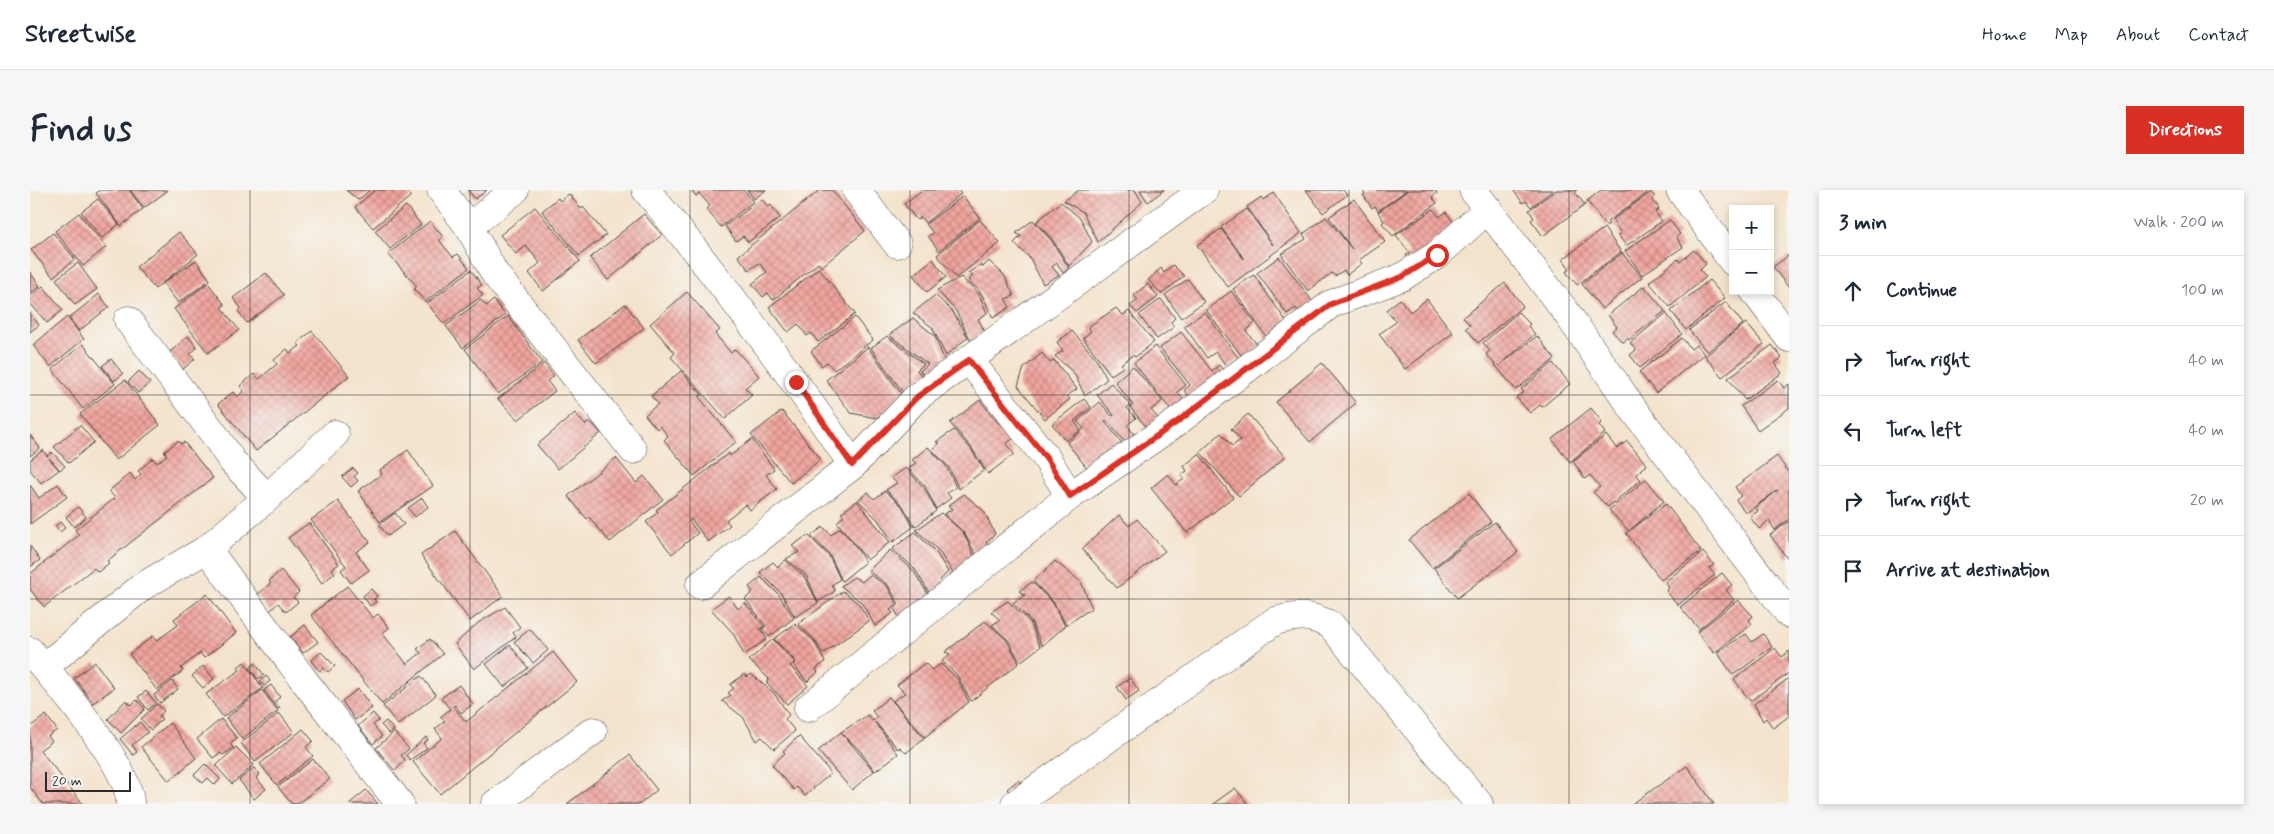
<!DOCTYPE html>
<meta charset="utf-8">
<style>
:root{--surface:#fff;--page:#f6f6f7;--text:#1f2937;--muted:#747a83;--line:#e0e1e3;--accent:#d93025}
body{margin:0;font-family:Mynerve,sans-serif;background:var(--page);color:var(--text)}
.controls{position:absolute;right:15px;top:15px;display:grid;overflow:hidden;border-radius:0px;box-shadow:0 2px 8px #0003}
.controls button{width:45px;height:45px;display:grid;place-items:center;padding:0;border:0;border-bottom:1px solid var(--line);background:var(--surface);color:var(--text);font:25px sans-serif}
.scale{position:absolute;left:15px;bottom:12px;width:86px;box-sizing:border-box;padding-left:5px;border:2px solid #2b2b2b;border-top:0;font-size:14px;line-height:18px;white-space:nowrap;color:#2b2b2b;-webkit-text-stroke:4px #f6f6f2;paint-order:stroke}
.stop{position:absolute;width:15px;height:15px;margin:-11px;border:4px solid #d93025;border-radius:50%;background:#fff}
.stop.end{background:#d93025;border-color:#fff;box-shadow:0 1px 5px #0008}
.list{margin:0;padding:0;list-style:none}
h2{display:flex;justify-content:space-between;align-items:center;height:65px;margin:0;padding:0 20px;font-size:21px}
h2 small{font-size:16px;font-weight:400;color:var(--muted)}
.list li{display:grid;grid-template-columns:32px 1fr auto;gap:15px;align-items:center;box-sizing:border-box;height:70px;padding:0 20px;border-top:1px solid var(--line)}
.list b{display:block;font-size:19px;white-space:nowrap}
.list em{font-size:16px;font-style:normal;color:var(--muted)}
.icon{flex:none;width:28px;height:28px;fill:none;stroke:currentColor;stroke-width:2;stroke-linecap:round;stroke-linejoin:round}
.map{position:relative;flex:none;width:1759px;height:614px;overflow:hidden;border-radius:0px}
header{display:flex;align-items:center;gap:30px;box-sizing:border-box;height:70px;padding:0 25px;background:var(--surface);border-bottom:1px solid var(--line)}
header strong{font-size:24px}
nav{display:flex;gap:28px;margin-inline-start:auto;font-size:18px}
.intro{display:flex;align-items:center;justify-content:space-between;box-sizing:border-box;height:120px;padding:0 30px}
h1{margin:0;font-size:35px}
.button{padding:12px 22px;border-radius:0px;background:var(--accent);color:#fff;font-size:18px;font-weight:700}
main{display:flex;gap:30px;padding:0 30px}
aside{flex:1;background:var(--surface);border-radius:0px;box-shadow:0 2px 8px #0003}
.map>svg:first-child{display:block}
.building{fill:url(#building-cross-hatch)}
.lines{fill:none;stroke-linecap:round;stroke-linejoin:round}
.minor-casing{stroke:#494743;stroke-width:29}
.minor{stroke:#fff;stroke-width:28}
.route{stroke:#d93025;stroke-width:6}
.grid{fill:none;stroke:#2b2b2b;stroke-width:1;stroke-opacity:0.55}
</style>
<header>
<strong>Streetwise</strong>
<nav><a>Home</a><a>Map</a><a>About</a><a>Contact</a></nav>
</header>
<div class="intro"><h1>Find us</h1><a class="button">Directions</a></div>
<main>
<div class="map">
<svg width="1759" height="614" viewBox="0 0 1759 614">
<defs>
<pattern id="building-cross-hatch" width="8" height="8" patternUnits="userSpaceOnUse" patternTransform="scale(1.25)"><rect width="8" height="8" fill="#f1a59e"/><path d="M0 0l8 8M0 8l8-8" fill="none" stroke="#c38781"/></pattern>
</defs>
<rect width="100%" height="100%" fill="#f6f6f2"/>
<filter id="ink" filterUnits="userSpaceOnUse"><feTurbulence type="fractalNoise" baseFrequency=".02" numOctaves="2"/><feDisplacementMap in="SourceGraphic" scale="10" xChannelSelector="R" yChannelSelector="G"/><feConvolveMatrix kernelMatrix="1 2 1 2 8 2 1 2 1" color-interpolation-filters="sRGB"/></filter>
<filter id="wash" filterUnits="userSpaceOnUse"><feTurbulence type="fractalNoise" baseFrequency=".0096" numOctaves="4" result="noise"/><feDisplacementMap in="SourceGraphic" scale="20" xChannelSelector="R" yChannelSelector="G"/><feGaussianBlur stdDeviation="1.12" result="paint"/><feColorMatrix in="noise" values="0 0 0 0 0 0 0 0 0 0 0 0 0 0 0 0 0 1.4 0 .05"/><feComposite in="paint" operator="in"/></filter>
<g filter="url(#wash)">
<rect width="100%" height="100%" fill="#f4e3cc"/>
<g id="blocks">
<!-- building -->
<g class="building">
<polygon points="70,0 99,0 113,19 91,36 66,3"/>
<polygon points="100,0 136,0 137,1 114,18"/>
<polygon points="316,0 340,0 328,10"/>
<polygon points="345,0 375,0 381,6 343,38 325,17"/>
<polygon points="438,0 457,0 445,9"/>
<polygon points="661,0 714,0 723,12 691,37 676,19 680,16 669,3 666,6"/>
<polygon points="717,0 736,0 724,9"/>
<polygon points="790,0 802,0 835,41 791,77 788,73 743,110 738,103 733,107 722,94 737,82 729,73 719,80 708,66"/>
<polygon points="892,0 928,0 931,4 895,33 891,27 887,30 874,14"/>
<polygon points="1049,0 1105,0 1112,12 1068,52 1053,22 1034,11"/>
<polygon points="1110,0 1134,0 1118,12"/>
<polygon points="1276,0 1313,0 1317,5 1293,23"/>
<polygon points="1332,0 1377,0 1348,21 1345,16 1342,18 1333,5 1335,4"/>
<polygon points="1378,0 1405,0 1407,3 1402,7 1407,13 1363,46 1352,33 1354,31 1348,22"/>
<polygon points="1483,0 1523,0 1501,17 1496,11 1493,13"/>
<polygon points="1526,0 1547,0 1545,2 1555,15 1513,46 1501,30 1504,28 1499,20"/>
<polygon points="1571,0 1615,0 1617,3 1577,32 1579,34 1576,36 1557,11"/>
<polygon points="1621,2 1625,7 1622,9 1629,19 1625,22 1632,31 1596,56 1588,45 1591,43 1582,30"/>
<polygon points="1244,3 1271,43 1198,97 1167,55 1191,39 1214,69 1191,37 1217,19 1243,55 1217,17 1231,7 1233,10"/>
<polygon points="539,4 551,19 553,17 576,45 549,66 512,21 528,8 530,11"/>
<polygon points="933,6 950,28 909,61 898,46 903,43 896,34"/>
<polygon points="68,9 89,34 72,48 51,22"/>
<polygon points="732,9 738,17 741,15 750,28 718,52 713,46 706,51 695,36"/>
<polygon points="1324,9 1355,52 1329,70 1332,73 1317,85 1314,80 1305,86 1302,83 1278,101 1251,64 1276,49 1273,44 1296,27 1322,59 1299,27"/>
<polygon points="1031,12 1051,29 1062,52 1039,76 1022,49 1006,32"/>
<polygon points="376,16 391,35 360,59 345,41"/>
<polygon points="505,17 550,71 513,101 499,83 510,73 496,56 486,64 470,45"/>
<polygon points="1403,19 1409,27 1416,22 1430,41 1383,74 1376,65 1380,63 1366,45"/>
<polygon points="49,23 76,57 53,76 25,41"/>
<polygon points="614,24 632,45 578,90 560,68"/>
<polygon points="950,30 970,53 926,88 907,65"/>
<polygon points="1003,30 1021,50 1039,78 1033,83 1027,73 1022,77 1029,85 1013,94 1000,68 984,53 991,46 986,43"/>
<polygon points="1640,30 1650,44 1646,47 1653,57 1612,85 1595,61"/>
<polygon points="400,31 413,47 409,50 423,67 428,64 439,78 395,112 384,99 387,96 358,64"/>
<polygon points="1574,38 1591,62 1547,95 1536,82 1540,79 1533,69"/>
<polygon points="149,42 168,64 125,99 106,77"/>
<polygon points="23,43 45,69 23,87 1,60"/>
<polygon points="1664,60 1676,74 1670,80 1676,87 1640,117 1619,92 1648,69 1650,72"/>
<polygon points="1592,63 1612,87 1572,119 1552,94"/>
<polygon points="1759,65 1759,98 1743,77"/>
<polygon points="1249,67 1283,112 1269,122 1266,118 1257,124 1227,83"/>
<polygon points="903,69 916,87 897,102 883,85"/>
<polygon points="166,70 180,90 148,113 133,93"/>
<polygon points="959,71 974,85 984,106 975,109 980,117 963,128 951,103 938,90 943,86 938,83 950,75 953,77"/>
<polygon points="48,73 67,99 45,115 26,89"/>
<polygon points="1143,75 1154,86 1132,104 1118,90 1131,78 1134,83"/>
<polygon points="789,78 825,124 788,152 781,143 777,146 768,134 758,142 739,117"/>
<polygon points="441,80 452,95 447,98 453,105 414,134 397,113"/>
<polygon points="0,82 10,96 0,104"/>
<polygon points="236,83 254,105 217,133 208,121 211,118 203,108"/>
<polygon points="1224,85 1258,134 1237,148 1203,99"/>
<polygon points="931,87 949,104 957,123 948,129 955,142 941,151 926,121 907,100"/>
<polygon points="1158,89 1174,112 1151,128 1135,105"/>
<polygon points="1679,90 1695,108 1656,140 1641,121"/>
<polygon points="178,93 195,115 191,117 209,140 178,163 144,119"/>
<polygon points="1475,93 1493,116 1448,153 1436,138 1440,135 1433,127"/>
<polygon points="1118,94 1128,107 1107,123 1100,116 1108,110 1104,105"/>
<polygon points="13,96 33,120 17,133 0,113 0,107"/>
<polygon points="1614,96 1635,121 1599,150 1597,148 1593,153 1582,141 1587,137 1578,125"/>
<polygon points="1201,101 1225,133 1216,141 1229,157 1214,169 1176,120"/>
<polygon points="657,102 690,140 685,144 701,163 705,159 729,186 715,198 722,205 695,229 641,167 645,163 620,134"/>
<polygon points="69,104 79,117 49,141 39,128"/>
<polygon points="905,105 923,122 938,147 916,166 902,137 883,123"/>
<polygon points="1131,109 1145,128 1141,132 1144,137 1127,149 1109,125"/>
<polygon points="1370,109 1380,122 1397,109 1423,143 1375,179 1349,144 1366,132 1356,120"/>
<polygon points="451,110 456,116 464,110 475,125 433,158 416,136"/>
<polygon points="1696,112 1713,134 1677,162 1659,140"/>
<polygon points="595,114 614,138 566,173 548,150"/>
<polygon points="1086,118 1093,125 1099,121 1124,152 1105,167 1103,165 1091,174 1093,177 1081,185 1053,148 1061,141 1058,137"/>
<polygon points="1175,122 1209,169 1197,177 1186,162 1177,168 1154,136"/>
<polygon points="1488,122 1500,134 1498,136 1505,144 1469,176 1507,146 1525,169 1486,200 1456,164 1460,161 1453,153"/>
<polygon points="0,123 9,135 0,142"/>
<polygon points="1636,123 1652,144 1610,178 1600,165 1606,160 1600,153"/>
<polygon points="478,126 512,172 468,204 435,159"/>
<polygon points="37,127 54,149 20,177 3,155"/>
<polygon points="825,127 843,150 804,180 797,172 792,176 781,161"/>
<polygon points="883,128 905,146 915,172 896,188 890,181 898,174 859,145"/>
<polygon points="1716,133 1734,154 1692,187 1675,166"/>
<polygon points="282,141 319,186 226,261 188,214 203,202 207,207 214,201 210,196 224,184 229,189 247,174 244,170 257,159 260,163 270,156 267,153"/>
<polygon points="1042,141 1064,166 1077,189 1055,206 1044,183 1025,166 1033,161 1027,152"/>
<polygon points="1151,142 1182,181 1189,175 1195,183 1162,210 1154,200 1160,195 1130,158"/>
<polygon points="158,146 167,158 160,164 165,169 153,179 139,163"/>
<polygon points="857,146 894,174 887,180 894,190 875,205 841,158"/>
<polygon points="1652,148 1661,159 1666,155 1674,164 1626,203 1609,182"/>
<polygon points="53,154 85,194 53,219 22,179"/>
<polygon points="1742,155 1752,168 1745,173 1752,183 1715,210 1698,188"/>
<polygon points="1125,156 1156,195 1147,202 1156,213 1143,223 1104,173"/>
<polygon points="838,157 875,209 846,228 821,223 796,190"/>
<polygon points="1012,163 1020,173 1024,170 1047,199 1037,206 1040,209 1015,229 988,196 994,178"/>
<polygon points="81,169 93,184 84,191 72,176"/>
<polygon points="514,173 524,186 517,191 525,201 488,230 468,209"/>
<polygon points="1292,173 1326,213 1280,252 1246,212"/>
<polygon points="1523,173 1540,194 1512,217 1510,215 1500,223 1486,207 1494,202 1491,199"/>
<polygon points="1103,176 1132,211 1121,220 1130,230 1118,239 1100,217 1103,215 1085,192"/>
<polygon points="109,181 120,193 108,203 98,192"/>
<polygon points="651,181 672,205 669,207 706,252 664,286 634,250 638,246 630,236 627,239 615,225 628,214 621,206"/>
<polygon points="95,190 130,235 86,270 50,224"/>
<polygon points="1748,190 1754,198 1759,194 1759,218 1728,240 1711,216"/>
<polygon points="1081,193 1100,215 1097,218 1106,228 1097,235 1107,248 1098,256 1076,230 1075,232 1095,257 1062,284 1037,253 1054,239 1047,231 1070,212 1082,226 1084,225 1067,205"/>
<polygon points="1054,209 1061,217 1044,231 1051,240 1036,251 1022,234"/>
<polygon points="950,210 969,234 977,228 989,244 976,254 984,264 958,284 941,257 920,233"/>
<polygon points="1561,218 1572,232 1569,235 1575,243 1540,272 1522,249"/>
<polygon points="752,221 791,269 761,293 721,245"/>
<polygon points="545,223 555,235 560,231 571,243 528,279 507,255"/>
<polygon points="1218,224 1255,267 1209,306 1170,262 1191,243 1202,256 1211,250 1201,239"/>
<polygon points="50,235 64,252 39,273 24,257"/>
<polygon points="924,240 941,259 954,280 929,299 918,276 902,260 910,253 906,252"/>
<polygon points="0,245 10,258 0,266"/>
<polygon points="1576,245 1587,259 1597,251 1617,275 1606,284 1611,290 1578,317 1563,302 1570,297 1560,285 1555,289 1543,271"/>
<polygon points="722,249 744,279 736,285 747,299 720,320 716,314 696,330 700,335 678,352 661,329 659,331 668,343 642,364 616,332 628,322 626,320 699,263 700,266"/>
<polygon points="148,251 151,254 154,252 183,288 77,371 79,373 68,382 64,378 14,417 0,399 0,384 49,345 45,340 85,308 79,301 100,283 105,290 111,284 108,281 123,268 127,273 137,265 134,262"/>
<polygon points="898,257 916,276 926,297 917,303 921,308 906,319 895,296 879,279 886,273 882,270"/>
<polygon points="13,260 17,266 22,262 35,276 30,280 19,268 29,280 11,293 0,280 0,270"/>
<polygon points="378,260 403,296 350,332 328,301 352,284 350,280"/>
<polygon points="1169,264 1203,307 1157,343 1121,298 1138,284 1146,295 1154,289 1151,285 1157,281 1154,276"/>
<polygon points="1747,266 1759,283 1759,329 1745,340 1739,331 1729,339 1720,327 1728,321 1726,317 1748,300 1716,323 1706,310 1711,306 1705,297"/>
<polygon points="586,268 606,293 614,286 633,309 580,352 559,327 557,329 538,306"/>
<polygon points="323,278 328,283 324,286 328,291 321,297 312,287"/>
<polygon points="876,278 894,298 906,321 885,337 873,316 856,300 867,293 861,288"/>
<polygon points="1616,289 1634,311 1599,341 1579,320"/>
<polygon points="28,294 37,307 0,334 0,295 9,308"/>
<polygon points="855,301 872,316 883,337 863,352 848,330 828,310 838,302 844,309"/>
<polygon points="1439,303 1461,332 1402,378 1379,350"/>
<polygon points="934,304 954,321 965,344 956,352 961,360 948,368 934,343 914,324 922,319 918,316"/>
<polygon points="392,308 398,317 385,327 378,318"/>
<polygon points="308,311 340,352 326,362 339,380 321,393 311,380 316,376 281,330"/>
<polygon points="827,311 860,352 837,370 807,332 814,326 811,323"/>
<polygon points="1636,314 1671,361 1631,390 1596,343"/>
<polygon points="48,317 56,327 44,337 36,327"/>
<polygon points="365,323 374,334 358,346 349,335"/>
<polygon points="911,323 933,342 946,370 925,386 908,360 886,340"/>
<polygon points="1089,325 1099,336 1107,329 1135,361 1087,398 1052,359"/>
<polygon points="1759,331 1759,367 1757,368 1740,345"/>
<polygon points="30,332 35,338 30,342 25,336"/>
<polygon points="1465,332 1488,362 1427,408 1404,378"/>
<polygon points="279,333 309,374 302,379 305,383 292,393 258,348"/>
<polygon points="793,337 801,345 810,338 822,351 835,372 812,391 800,365 781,346"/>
<polygon points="425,341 473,406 440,431 391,365"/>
<polygon points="885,342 906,362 918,382 910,390 915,395 900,404 884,378 862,359"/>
<polygon points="778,345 799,366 810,389 802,395 805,401 788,412 776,385 756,369 769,362 762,356"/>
<polygon points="0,356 10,370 0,377"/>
<polygon points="860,360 882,379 898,404 882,416 886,418 871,430 864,419 869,414 858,395 838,381"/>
<polygon points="1673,362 1684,375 1679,378 1685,385 1648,415 1636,401 1639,398 1635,392"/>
<polygon points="755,370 774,386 788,413 765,427 751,403 730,382 743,372 748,377"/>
<polygon points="1025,371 1051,392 1062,418 1036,435 1024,413 1003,391"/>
<polygon points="251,380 269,402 263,407 268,412 256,422 248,413 240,421 227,405 241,393 239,391"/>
<polygon points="1692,383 1702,395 1696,400 1704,410 1669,439 1650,417"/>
<polygon points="840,385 857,396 867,414 860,420 863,423 845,436 831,412 811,396 824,387 832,392"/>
<polygon points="731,387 748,404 764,428 739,447 732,439 736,436 715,409 723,402 719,397"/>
<polygon points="1002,392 1023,413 1035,436 1012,456 1001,431 983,413 995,405 989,401"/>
<polygon points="317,396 343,428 348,424 359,438 352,443 377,474 391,463 387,459 400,449 413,464 352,514 281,425"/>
<polygon points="341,399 347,406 344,409 346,412 340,416 333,406"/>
<polygon points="813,401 829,414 839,431 793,464 785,450 768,434"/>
<polygon points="177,404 206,443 174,468 170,463 151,478 153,481 127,500 99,464 123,446 126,451 148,435 144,429"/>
<polygon points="699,406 708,419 715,413 734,436 730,439 737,449 714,465 703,443 681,419"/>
<polygon points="1708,410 1723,426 1719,430 1722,434 1684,463 1667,442"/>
<polygon points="978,411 1000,432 1010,457 990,472 979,451 962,435 970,430 961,422"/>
<polygon points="475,417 490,437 483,443 486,447 444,479 425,454 448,433"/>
<polygon points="955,431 976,449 989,473 941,511 927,485 912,471 920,464 915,462"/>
<polygon points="765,434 784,451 795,472 786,479 788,482 777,492 763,474 766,472 744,449"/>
<polygon points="275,435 288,452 273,463 260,447"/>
<polygon points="500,439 518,460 503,473 484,452"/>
<polygon points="1716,444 1722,452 1733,444 1742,457 1703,485 1687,462"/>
<polygon points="743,449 765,472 760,476 778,496 757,514 736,492 739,489 719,470"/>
<polygon points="480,455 498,478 474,497 456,474"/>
<polygon points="1745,458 1752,467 1759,461 1759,483 1720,511 1704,489"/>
<polygon points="291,462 305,476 298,482 293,477 290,481 281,471"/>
<polygon points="523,462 547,492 410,604 383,572 412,548 405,539 415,531 410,527 420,519 411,508 429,495 443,514 431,523 425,515 423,516 436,532"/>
<polygon points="65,472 84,498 63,513 44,488"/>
<polygon points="214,472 233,498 193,527 176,504 210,480 208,477"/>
<polygon points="225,473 234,485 228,489 220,478"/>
<polygon points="895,473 902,480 911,474 927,488 939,512 895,547 863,511 875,503 867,495"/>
<polygon points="173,476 184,489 173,498 162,486"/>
<polygon points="714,484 717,487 721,484 743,502 759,525 755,529 765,541 744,559 732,547 727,551 713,527 692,511 701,505 698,503 704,498 700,495"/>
<polygon points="236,486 240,491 234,496 230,491"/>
<polygon points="391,486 406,505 368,535 353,516"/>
<polygon points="1100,488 1109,501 1096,510 1087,497"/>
<polygon points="1759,488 1759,526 1743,538 1736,528 1733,531 1724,514"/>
<polygon points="142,491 148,499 130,513 124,505"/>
<polygon points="241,495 250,507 245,511 250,518 248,519 234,500"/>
<polygon points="328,499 342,518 325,530 312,511"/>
<polygon points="232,500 248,521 212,549 196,528"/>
<polygon points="116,501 126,513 118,520 108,507"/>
<polygon points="859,507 894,548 876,563 870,557 868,559 845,532 868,564 845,581 830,561 811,542 838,525 843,531 847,527 842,521"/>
<polygon points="96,510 101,515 107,510 115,519 91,543 78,529"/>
<polygon points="127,514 134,521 129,526 132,529 121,540 111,529"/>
<polygon points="249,523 264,542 225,572 211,553"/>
<polygon points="343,523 349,530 343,535 352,546 343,554 328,536"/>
<polygon points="16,525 27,540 18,546 22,551 10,560 53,614 13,614 0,597 0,537"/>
<polygon points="191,529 207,548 200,553 203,558 193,565 190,563 183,568 167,549"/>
<polygon points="356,531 364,540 359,544 351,535"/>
<polygon points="110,532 118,542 102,555 107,562 103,565 90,549"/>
<polygon points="140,533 166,568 139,591 111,557"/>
<polygon points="273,539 283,551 276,557 283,566 247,595 230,574"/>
<polygon points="364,542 379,559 371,565 375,570 365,581 346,558"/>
<polygon points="811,542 844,581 822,600 788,561"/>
<polygon points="769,546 801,583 775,606 767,597 764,600 742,575 755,563 753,561"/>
<polygon points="396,547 398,550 393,553 397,558 380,570 376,565"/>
<polygon points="206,557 224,575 202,594 186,576"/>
<polygon points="600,565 627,600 610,614 537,614"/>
<polygon points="283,569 300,589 267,614 262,614 248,597"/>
<polygon points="175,574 190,589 185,595 178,588 173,593 164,585"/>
<polygon points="1657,576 1684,614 1602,614"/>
<polygon points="224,578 230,584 226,588 236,599 224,609 209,590"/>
<polygon points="988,590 998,602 986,611 977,599"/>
<polygon points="1205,598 1218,614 1183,614"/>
<polygon points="336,600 348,614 319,614"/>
</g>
</g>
</g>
<g filter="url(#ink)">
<use href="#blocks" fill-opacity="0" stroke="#494743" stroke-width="1"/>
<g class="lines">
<!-- minor casing -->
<g class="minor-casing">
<g id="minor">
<polyline points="411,0 439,37 465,84 603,260"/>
<path d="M616 0C689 88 758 180 823 275"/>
<polyline points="826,0 867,54"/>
<polyline points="1443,0 1536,122 1606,223 1759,424"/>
<polyline points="1650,0 1703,72"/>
<polyline points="439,37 485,0"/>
<polyline points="1724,101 1759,148"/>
<polyline points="98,130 184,244 202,271 237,308"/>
<polyline points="939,170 1017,269 1040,306"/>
<polyline points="177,359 273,489 370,614"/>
<polyline points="670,395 823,275 887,207 1174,0"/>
<path d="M0 461C25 490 101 578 100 614"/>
<polyline points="14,477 113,396 177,359 237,308 305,244"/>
<polyline points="778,518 1040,306 1147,232 1301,114 1372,87 1407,65 1458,19"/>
<polyline points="465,614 563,541"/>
<path d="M985 614 1245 431C1269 425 1278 424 1301 435L1449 614"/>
</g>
</g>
<!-- minor -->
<use href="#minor" class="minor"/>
</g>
</g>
<g class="lines" filter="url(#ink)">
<!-- route -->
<polyline class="route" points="766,192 822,275 887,207 939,170 1017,269 1040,306 1147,232 1301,114 1372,87 1407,65"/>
</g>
<!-- grid -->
<path class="grid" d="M220 0V614M440 0V614M660 0V614M880 0V614M1099 0V614M1319 0V614M1539 0V614M0 205H1759M0 409H1759"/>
</svg>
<div class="controls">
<button>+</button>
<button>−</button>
</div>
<div class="scale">20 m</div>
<div class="stop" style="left:1407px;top:65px"></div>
<div class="stop end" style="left:766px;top:192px"></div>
</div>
<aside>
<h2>3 min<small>Walk · 200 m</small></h2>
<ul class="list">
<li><svg class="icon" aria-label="ahead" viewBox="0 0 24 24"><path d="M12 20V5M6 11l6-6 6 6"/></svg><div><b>Continue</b></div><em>100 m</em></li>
<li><svg class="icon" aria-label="right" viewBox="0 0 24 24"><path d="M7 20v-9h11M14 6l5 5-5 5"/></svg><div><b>Turn right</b></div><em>40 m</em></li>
<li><svg class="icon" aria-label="left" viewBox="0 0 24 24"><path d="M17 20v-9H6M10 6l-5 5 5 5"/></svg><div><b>Turn left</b></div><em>40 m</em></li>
<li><svg class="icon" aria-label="right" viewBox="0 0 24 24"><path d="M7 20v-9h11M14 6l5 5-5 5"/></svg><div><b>Turn right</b></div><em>20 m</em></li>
<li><svg class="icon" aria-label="arrive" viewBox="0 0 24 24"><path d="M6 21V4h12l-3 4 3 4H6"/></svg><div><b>Arrive at destination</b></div></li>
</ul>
</aside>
</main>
